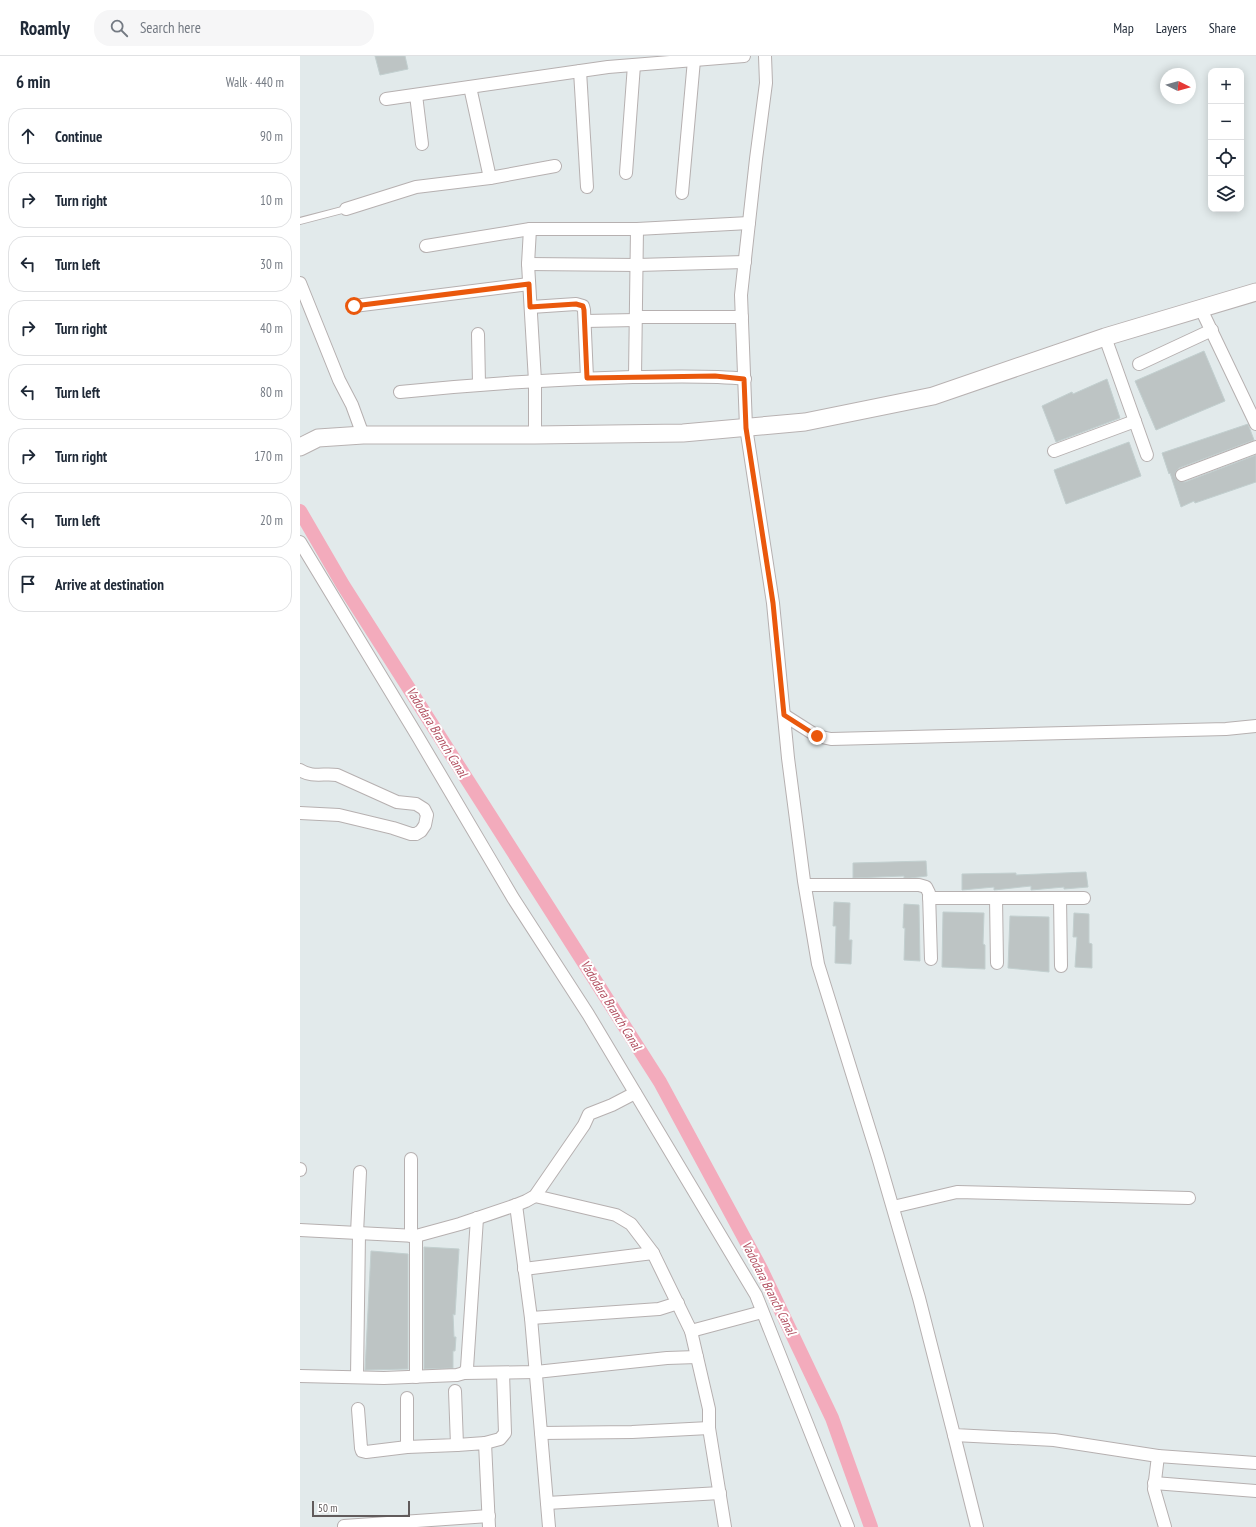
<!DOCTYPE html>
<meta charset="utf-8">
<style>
:root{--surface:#fff;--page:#f6f6f7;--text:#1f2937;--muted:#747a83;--line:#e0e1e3}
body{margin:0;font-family:"PT Sans Narrow",sans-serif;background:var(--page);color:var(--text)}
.controls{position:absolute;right:12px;top:12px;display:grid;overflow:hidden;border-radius:8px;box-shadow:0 2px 10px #0003}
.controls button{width:36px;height:36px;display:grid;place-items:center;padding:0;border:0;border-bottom:1px solid var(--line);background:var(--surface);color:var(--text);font:20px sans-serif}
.compass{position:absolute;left:860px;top:12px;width:36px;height:36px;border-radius:50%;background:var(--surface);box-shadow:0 2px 10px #0003;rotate:95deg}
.scale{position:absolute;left:12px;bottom:10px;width:98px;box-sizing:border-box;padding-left:4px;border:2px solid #615b5b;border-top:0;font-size:11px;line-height:14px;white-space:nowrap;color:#615b5b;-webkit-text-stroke:3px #fff;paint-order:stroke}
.stop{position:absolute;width:12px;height:12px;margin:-9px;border:3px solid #ea580c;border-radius:50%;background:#fff}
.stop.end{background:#ea580c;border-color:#fff;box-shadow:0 1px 4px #0008}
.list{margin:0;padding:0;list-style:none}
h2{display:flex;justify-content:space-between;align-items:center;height:52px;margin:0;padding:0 16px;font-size:17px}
h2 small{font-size:13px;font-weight:400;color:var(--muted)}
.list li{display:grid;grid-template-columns:26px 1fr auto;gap:12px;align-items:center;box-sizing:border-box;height:56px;margin:0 8px 8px;padding:0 8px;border:1px solid var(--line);border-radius:16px}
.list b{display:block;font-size:15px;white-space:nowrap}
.list em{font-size:13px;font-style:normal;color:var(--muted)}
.icon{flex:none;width:22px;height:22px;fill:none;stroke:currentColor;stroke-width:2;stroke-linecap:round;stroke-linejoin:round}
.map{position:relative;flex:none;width:956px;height:1471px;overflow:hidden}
header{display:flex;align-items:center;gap:24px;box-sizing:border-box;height:56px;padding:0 20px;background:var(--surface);border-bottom:1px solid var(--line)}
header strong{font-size:19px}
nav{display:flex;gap:22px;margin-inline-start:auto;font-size:14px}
.search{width:280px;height:36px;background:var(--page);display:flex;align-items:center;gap:10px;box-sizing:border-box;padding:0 14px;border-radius:16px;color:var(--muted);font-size:15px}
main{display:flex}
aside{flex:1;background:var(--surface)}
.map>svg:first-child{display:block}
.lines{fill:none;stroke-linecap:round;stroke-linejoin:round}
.canal{stroke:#f3abbc;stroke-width:14}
.building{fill:#bdc4c4;stroke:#c2cfcf}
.lane-casing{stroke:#b6b0b0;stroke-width:8}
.street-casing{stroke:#b6b0b0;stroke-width:14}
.secondary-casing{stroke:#b8b2b2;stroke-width:19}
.lane{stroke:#fff;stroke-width:6}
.street{stroke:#fff;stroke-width:12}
.secondary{stroke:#fff;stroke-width:17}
.route{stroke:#ea580c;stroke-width:5}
.labels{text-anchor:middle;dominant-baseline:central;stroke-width:4;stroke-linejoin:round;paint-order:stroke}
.water-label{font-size:13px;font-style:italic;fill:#b25162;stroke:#fff}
</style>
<header>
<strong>Roamly</strong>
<div class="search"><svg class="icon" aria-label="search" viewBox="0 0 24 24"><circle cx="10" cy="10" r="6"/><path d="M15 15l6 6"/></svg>Search here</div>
<nav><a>Map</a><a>Layers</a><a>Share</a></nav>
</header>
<main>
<aside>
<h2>6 min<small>Walk · 440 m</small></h2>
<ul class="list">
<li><svg class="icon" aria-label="ahead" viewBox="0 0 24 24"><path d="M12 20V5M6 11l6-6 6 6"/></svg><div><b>Continue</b></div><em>90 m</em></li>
<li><svg class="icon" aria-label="right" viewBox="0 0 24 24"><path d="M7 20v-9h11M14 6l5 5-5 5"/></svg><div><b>Turn right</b></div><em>10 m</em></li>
<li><svg class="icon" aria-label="left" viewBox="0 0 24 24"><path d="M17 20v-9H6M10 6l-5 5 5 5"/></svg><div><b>Turn left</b></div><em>30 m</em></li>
<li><svg class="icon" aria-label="right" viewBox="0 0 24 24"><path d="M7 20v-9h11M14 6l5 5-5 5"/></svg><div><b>Turn right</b></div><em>40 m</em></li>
<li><svg class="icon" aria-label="left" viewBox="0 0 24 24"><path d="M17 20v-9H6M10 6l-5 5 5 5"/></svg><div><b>Turn left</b></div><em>80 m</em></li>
<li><svg class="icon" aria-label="right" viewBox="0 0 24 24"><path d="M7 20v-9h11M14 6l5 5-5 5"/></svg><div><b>Turn right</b></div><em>170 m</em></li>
<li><svg class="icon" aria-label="left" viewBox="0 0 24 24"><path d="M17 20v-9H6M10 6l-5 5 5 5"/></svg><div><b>Turn left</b></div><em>20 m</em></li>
<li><svg class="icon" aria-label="arrive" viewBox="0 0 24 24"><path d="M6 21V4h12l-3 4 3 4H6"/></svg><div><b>Arrive at destination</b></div></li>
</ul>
</aside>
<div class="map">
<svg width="956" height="1471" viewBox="0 0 956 1471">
<rect width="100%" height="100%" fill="#e2eaeb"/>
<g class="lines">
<!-- canal -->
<polyline class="canal" points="0,455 43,529 360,1026 461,1213 532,1362 571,1471"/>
</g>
<!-- building -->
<g class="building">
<polygon points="75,0 105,0 108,13 80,19"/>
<polygon points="904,295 925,345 856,374 835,325"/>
<polygon points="807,323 820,362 756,386 742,350 772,336 773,338"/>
<polygon points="948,368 954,384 879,412 876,415 875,421 878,425 885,426 956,399 956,426 895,447 894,445 881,451 870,417 869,418 862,397"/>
<polygon points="829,386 841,420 766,448 754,414"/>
<polygon points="626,805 627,820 610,822 604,822 604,820 553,822 553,807"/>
<polygon points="786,816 788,831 764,833 764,831 731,834 731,830 694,834 694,831 662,834 662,818 716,817 716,819"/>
<polygon points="534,846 550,847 549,884 552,884 551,908 535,907 536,870 533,870"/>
<polygon points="604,848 619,849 620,905 604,904 605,872 603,872"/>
<polygon points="643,856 684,857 683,888 685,889 685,913 642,911"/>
<polygon points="774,857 789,858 789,887 792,888 792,912 775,911 777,881 773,881"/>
<polygon points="710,860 749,861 749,916 708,912"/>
<polygon points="124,1191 159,1193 155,1259 153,1258 154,1281 156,1281 155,1295 153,1295 153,1312 124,1313"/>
<polygon points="71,1195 108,1198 108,1313 65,1314"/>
</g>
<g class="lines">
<!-- lane casing -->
<g class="lane-casing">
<polyline id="lane" points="0,165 46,153"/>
</g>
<!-- street casing -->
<g class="street-casing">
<g id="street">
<polyline points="465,0 466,27 456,103 441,239 446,371 473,547 488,702 504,825 518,908 578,1101 619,1242 654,1379 754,1384 858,1400 854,1433 865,1471"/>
<polyline points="280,15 287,131"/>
<polyline points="170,31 190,122 255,110"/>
<polyline points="116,39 122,88"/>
<polyline points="86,43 308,11 444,0"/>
<polyline points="326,117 334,9"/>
<polyline points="382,137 394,4"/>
<polyline points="46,153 116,131 190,122"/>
<polyline points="126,190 230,173"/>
<polyline points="228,208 337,209 445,206"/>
<polyline points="0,227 39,324 52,349 63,379"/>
<polyline points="54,250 229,228"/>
<polyline points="231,251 276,248 283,250 284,254 287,322"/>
<polyline points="901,253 956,368"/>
<polyline points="336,261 442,261"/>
<polyline points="285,265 336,264"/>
<polyline points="178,278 179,328"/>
<polyline points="805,281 847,399"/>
<polyline points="839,308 912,274"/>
<polyline points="335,321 337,173"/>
<path d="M100 336C178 328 255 323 333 321 370 321 407 319 445 323"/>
<polyline points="235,379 235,325 228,208 230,173 337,173 449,167"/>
<polyline points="754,395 835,365"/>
<polyline points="882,419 956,391"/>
<polyline points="0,486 118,681 213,842 288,958 456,1239 548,1471"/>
<polyline points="484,659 517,680 531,683 926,673 956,670"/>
<path d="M0 714C12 722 24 717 37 719L97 746 116 748 124 753 127 759 125 769 121 775 116 778H111L93 772 39 759 0 757"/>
<polyline points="505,829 619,829 626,831 629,837 631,903"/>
<polyline points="629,842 784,842"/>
<polyline points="696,842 697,907"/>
<polyline points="760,842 761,910"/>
<polyline points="0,1114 0,1113"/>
<polyline points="235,1140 316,1159 331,1168 353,1197 391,1275 462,1256"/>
<polyline points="216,1149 231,1262 241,1377 332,1376 409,1372"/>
<polyline points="593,1151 657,1136 889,1142"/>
<polyline points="0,1174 116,1180 160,1168 216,1149 226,1145 235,1140 284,1069 289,1058 312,1049 335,1037"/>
<polyline points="57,1177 60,1116"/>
<polyline points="111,1180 111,1103"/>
<polyline points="116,1180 116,1321"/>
<polyline points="224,1213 353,1197"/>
<polyline points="231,1262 359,1253 378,1247"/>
<polyline points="391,1275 409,1353 409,1372 425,1471"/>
<polyline points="164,1317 236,1316 367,1302 397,1301"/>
<polyline points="0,1320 84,1322 157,1319 164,1317 167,1312 177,1162"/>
<polyline points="57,1321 59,1177"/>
<polyline points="107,1342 107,1391"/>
<polyline points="58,1353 61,1392 62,1395 66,1396 107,1391 157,1389 155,1335"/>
<polyline points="241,1377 249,1471"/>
<polyline points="654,1379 677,1471"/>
<polyline points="185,1387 200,1383 205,1377 203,1317"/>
<polyline points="157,1389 185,1387 189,1471"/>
<polyline points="858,1400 956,1407"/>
<polyline points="854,1427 956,1435"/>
<polyline points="247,1447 420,1437"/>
<polyline points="44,1470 189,1460"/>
</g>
</g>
<!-- secondary casing -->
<g class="secondary-casing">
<polyline id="secondary" points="0,391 18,382 63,379 235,379 383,377 505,366 633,340 805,281 956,236"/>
</g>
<!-- lane -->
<use href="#lane" class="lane"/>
<!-- street -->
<use href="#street" class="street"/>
<!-- secondary -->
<use href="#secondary" class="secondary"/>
</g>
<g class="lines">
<!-- route -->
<polyline class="route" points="54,250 229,228 230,251 276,248 283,250 284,254 287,322 415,320 444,323 446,372 473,547 484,659 517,680"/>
</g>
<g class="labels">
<!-- water labels -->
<g class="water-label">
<text transform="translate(137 676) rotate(58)">Vadodara Branch Canal</text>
<text transform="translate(311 949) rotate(58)">Vadodara Branch Canal</text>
<text transform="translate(469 1232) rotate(63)">Vadodara Branch Canal</text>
</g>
</g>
</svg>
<div class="controls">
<button>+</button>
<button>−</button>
<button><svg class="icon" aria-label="locate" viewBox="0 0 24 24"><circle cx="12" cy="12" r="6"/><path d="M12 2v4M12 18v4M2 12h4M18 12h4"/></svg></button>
<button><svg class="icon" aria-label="layers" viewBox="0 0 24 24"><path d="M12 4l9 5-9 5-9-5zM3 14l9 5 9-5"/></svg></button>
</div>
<svg class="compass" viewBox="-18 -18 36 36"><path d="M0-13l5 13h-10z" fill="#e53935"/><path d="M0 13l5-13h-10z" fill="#747a83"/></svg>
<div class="scale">50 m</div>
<div class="stop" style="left:54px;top:250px"></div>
<div class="stop end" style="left:517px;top:680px"></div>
</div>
</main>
